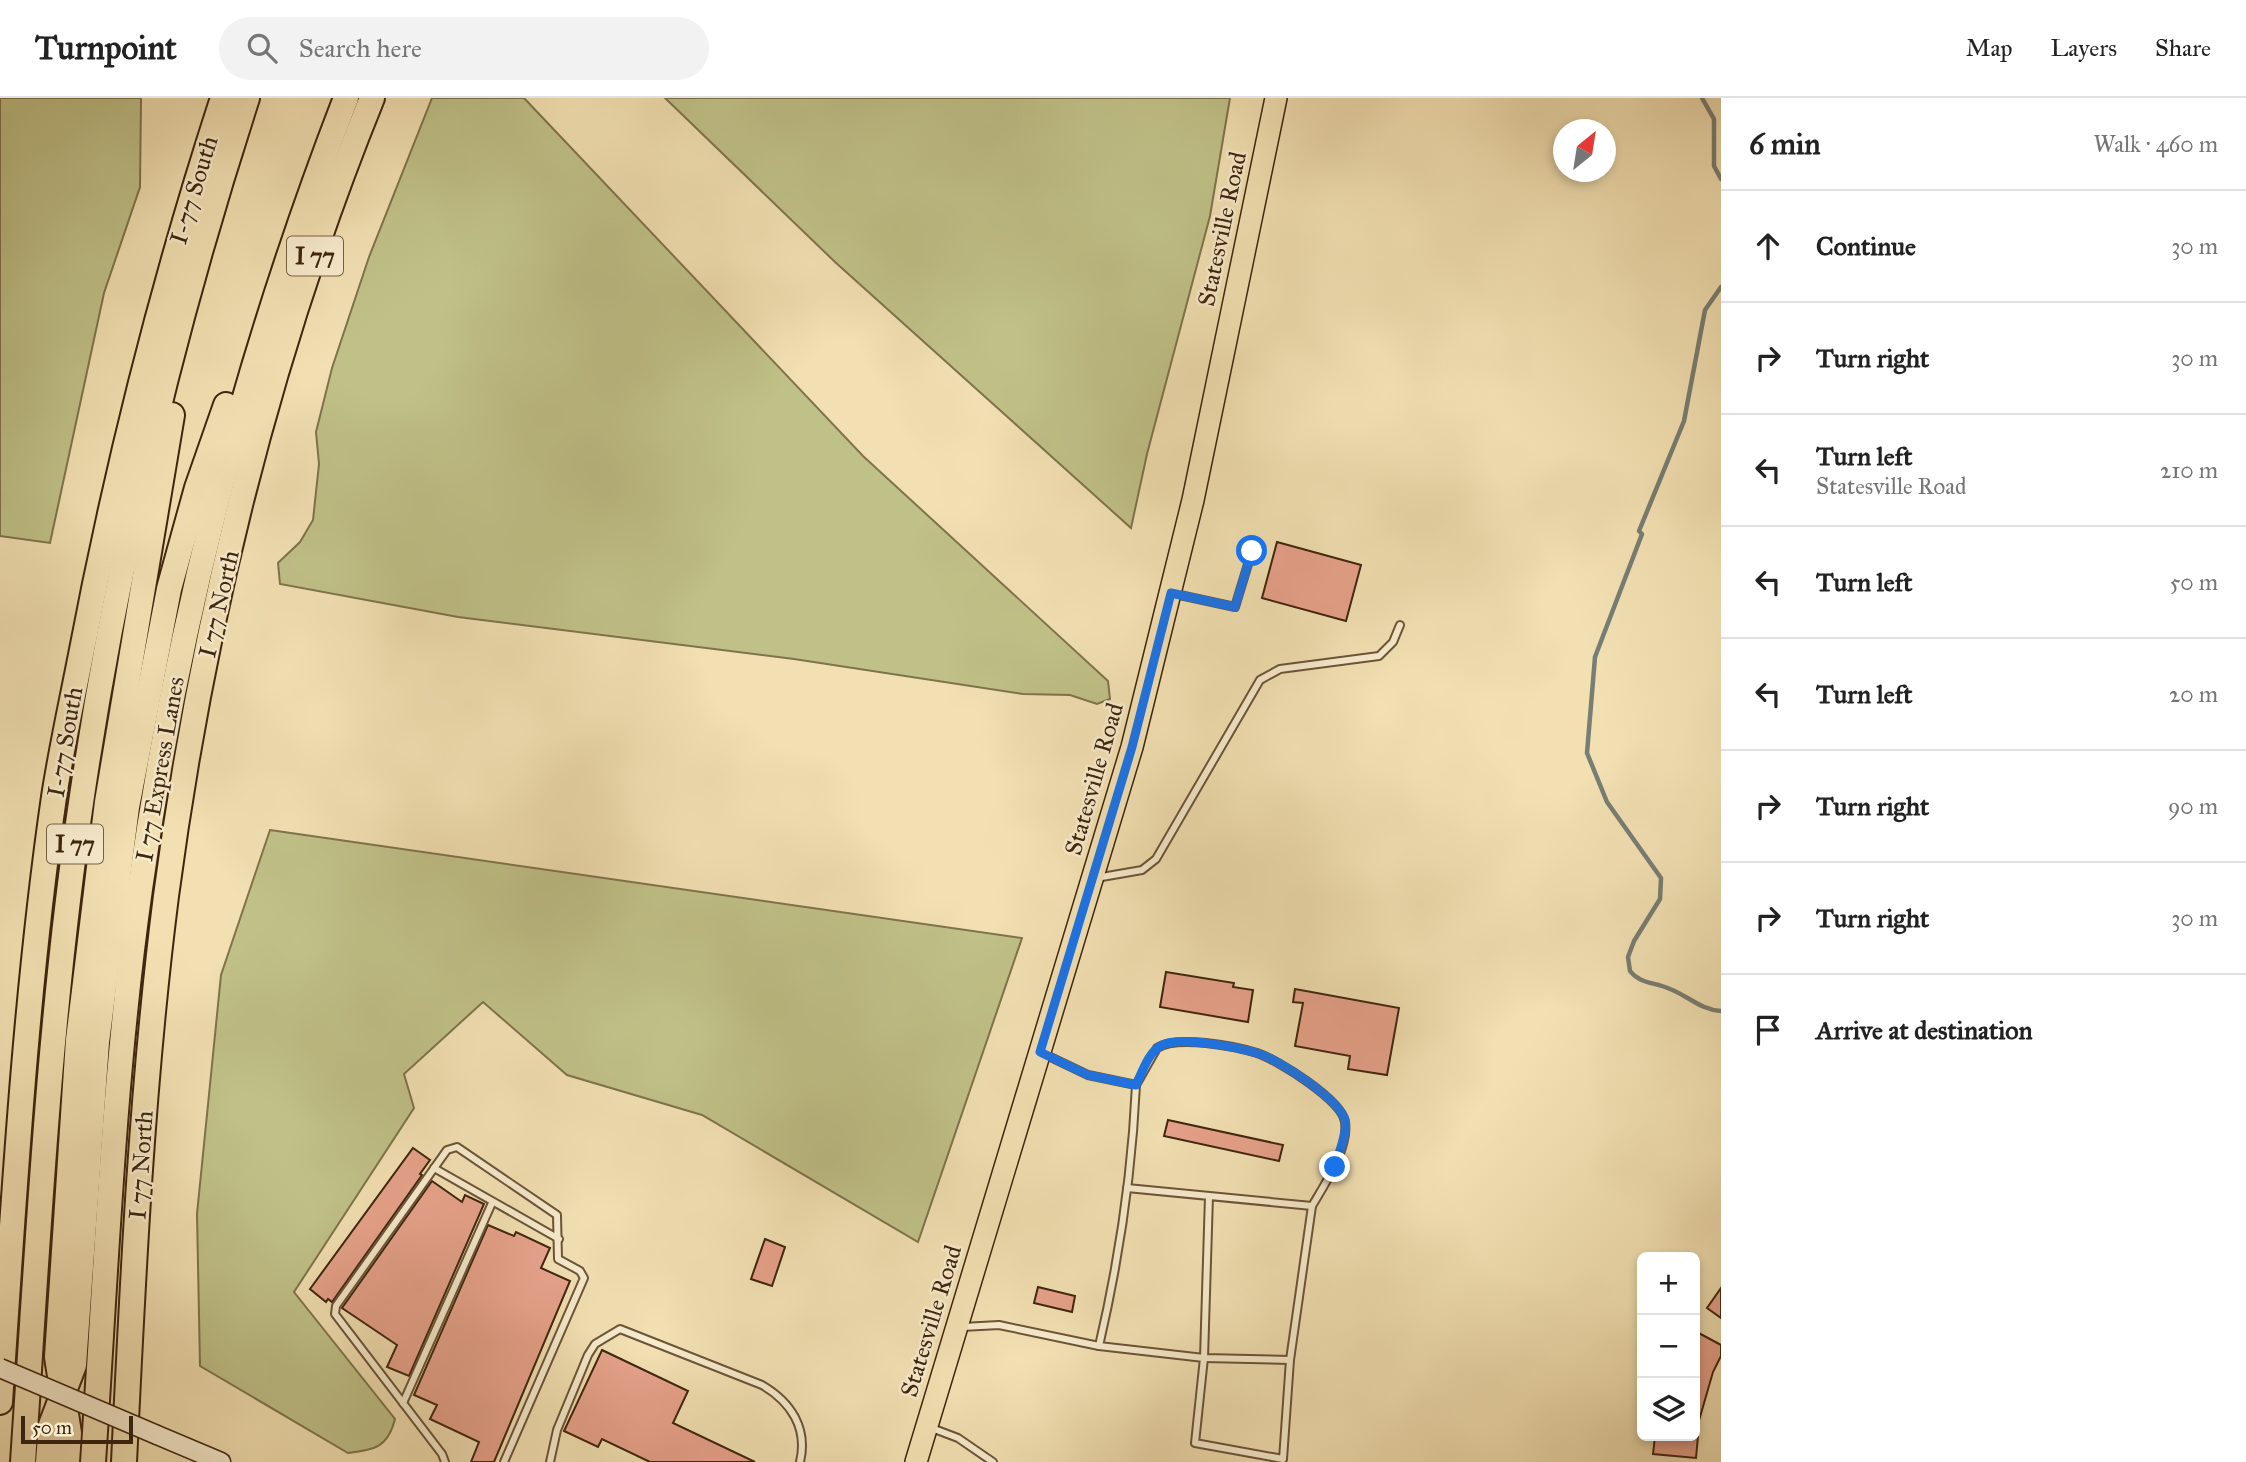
<!DOCTYPE html>
<meta charset="utf-8">
<style>
:root{--surface:#fff;--page:#f2f2f2;--text:#222;--muted:#767676;--line:#e0e0e0}
body{margin:0;font-family:"IM FELL Great Primer",serif;background:var(--page);color:var(--text)}
.controls{position:absolute;right:21px;bottom:21px;display:grid;overflow:hidden;border-radius:10px;box-shadow:0 4px 10px #0003}
.controls button{width:63px;height:63px;display:grid;place-items:center;padding:0;border:0;border-bottom:2px solid var(--line);background:var(--surface);color:var(--text);font:35px sans-serif}
.compass{position:absolute;left:1553px;top:21px;width:63px;height:63px;border-radius:50%;background:var(--surface);box-shadow:0 4px 10px #0003;rotate:30deg}
.scale{position:absolute;left:21px;bottom:18px;width:112px;box-sizing:border-box;padding-left:7px;border:4px solid #3e250e;border-top:0;font-size:19px;line-height:24px;white-space:nowrap;color:#3e250e;-webkit-text-stroke:5px #f7ebcd;paint-order:stroke}
.stop{position:absolute;width:21px;height:21px;margin:-16px;border:5px solid #1a73e8;border-radius:50%;background:#fff}
.stop.end{background:#1a73e8;border-color:#fff;box-shadow:0 2px 7px #0008}
.list{margin:0;padding:0;list-style:none}
h2{display:flex;justify-content:space-between;align-items:center;height:91px;margin:0;padding:0 28px;font-size:30px}
h2 small{font-size:23px;font-weight:400;color:var(--muted)}
.list li{display:grid;grid-template-columns:46px 1fr auto;gap:21px;align-items:center;box-sizing:border-box;height:112px;padding:0 28px;border-top:2px solid var(--line)}
.list b{display:block;font-size:26px;white-space:nowrap}
.list p{margin:0;font-size:23px;white-space:nowrap;color:var(--muted)}
.list em{font-size:23px;font-style:normal;color:var(--muted)}
.icon{flex:none;width:38px;height:38px;fill:none;stroke:currentColor;stroke-width:2;stroke-linecap:round;stroke-linejoin:round}
.map{position:relative;flex:none;width:1721px;height:1364px;overflow:hidden}
header{display:flex;align-items:center;gap:42px;box-sizing:border-box;height:98px;padding:0 35px;background:var(--surface);border-bottom:2px solid var(--line)}
header strong{font-size:33px}
nav{display:flex;gap:38px;margin-inline-start:auto;font-size:24px}
.search{width:490px;height:63px;background:var(--page);display:flex;align-items:center;gap:18px;box-sizing:border-box;padding:0 24px;border-radius:38px;color:var(--muted);font-size:26px}
main{display:flex}
aside{flex:1;background:var(--surface)}
.map>svg:first-child{display:block}
.green{fill:#c0c188;stroke:#7f734b;stroke-width:2}
.lines{fill:none;stroke-linecap:round;stroke-linejoin:round}
.stream{stroke:#787e73;stroke-width:4.5}
.building{fill:#e7a28b;stroke:#3e250e;stroke-width:2}
.service-casing{stroke:#6b5437;stroke-width:10}
.secondary-casing{stroke:#3e250e;stroke-width:21}
.primary-casing{stroke:#3e250e;stroke-width:24}
.motorway-casing{stroke:#3e250e;stroke-width:28}
.service{stroke:#f7ebcd;stroke-width:6}
.secondary{stroke:#f7ebcd;stroke-width:18}
.primary{stroke:#f2e0b2;stroke-width:21}
.motorway{stroke:#f2e0b2;stroke-width:24}
.secondary-bridge-casing{stroke:#3e250e;stroke-width:21;stroke-linecap:butt}
.secondary-bridge{stroke:#f7ebcd;stroke-width:18}
.route{stroke:#1a73e8;stroke-width:9}
.labels{text-anchor:middle;dominant-baseline:central;stroke-width:5;stroke-linejoin:round;paint-order:stroke}
.shield{fill:#f7ebcd;stroke:#766047;stroke-width:2}
.shield-label{font-size:23px;font-weight:bold;fill:#3e250e}
.street-label{font-size:24px;fill:#3e250e;stroke:#f7ebcd}
</style>
<header>
<strong>Turnpoint</strong>
<div class="search"><svg class="icon" aria-label="search" viewBox="0 0 24 24"><circle cx="10" cy="10" r="6"/><path d="M15 15l6 6"/></svg>Search here</div>
<nav><a>Map</a><a>Layers</a><a>Share</a></nav>
</header>
<main>
<div class="map">
<svg width="1721" height="1364" viewBox="0 0 1721 1364">
<rect width="100%" height="100%" fill="#f2e0b2"/>
<filter id="stains"><feTurbulence type="fractalNoise" baseFrequency=".00286" numOctaves="4"/><feColorMatrix values="0 0 0 0 .2 0 0 0 0 .09 0 0 0 0 .02 0 0 0 .5 -.17"/></filter>
<radialGradient id="worn" r=".72"><stop offset=".6" stop-color="#630" stop-opacity="0"/><stop offset="1" stop-color="#630" stop-opacity=".3"/></radialGradient>
<!-- green -->
<g class="green">
<polygon points="0,0 141,0 140,89 104,195 50,445 0,438"/>
<polygon points="432,0 524,0 863,358 1108,583 1110,601 1097,606 1070,597 1023,596 794,561 458,519 280,486 278,465 300,444 313,422 319,366 316,334 332,270 369,159"/>
<polygon points="665,0 1230,0 1210,118 1147,356 1131,430 835,164"/>
<path d="M270 732 1022 840 918 1144 702 1017 567 977 483 904 404 976 414 1010 294 1194 395 1321C388 1349 375 1352 348 1355L200 1268 197 1116 221 877Z"/>
</g>
<g class="lines">
<!-- stream -->
<g class="stream">
<polyline points="1702,0 1714,21 1714,68 1721,81"/>
<path d="M1721 189 1705 212 1684 323 1639 433 1642 436 1595 559 1587 655 1607 704 1661 780 1660 801 1634 843 1628 859 1630 873C1640 886 1655 884 1670 891 1688 898 1701 912 1721 913"/>
</g>
</g>
<!-- building -->
<g class="building">
<polygon points="1277,444 1361,467 1346,523 1262,500"/>
<polygon points="1166,874 1234,885 1233,889 1253,892 1248,924 1160,909"/>
<polygon points="1295,891 1399,910 1387,977 1348,971 1350,958 1295,948 1303,905 1293,904"/>
<polygon points="1168,1022 1283,1047 1279,1063 1164,1038"/>
<polygon points="413,1050 430,1062 420,1076 422,1077 332,1204 328,1201 326,1204 310,1191"/>
<polygon points="432,1083 462,1104 465,1097 484,1106 409,1278 387,1269 397,1247 342,1210"/>
<polygon points="488,1127 514,1138 516,1134 550,1150 541,1170 570,1183 494,1364 471,1364 479,1344 430,1321 437,1307 414,1297"/>
<polygon points="765,1141 785,1149 772,1188 751,1181"/>
<polygon points="1038,1189 1075,1198 1072,1214 1034,1205"/>
<polygon points="1721,1190 1721,1220 1707,1210"/>
<polygon points="1695,1233 1721,1247 1721,1258 1713,1274 1698,1326 1695,1325"/>
<polygon points="602,1252 688,1293 673,1325 755,1364 650,1364 602,1341 598,1349 564,1333"/>
<polygon points="1655,1338 1698,1338 1696,1360 1653,1356"/>
</g>
<g class="lines">
<!-- service casing -->
<g class="service-casing">
<g id="service">
<polyline points="1175,496 1235,509 1252,453"/>
<polyline points="1096,780 1142,772 1156,761 1260,582 1280,571 1379,558 1393,544 1400,527"/>
<path d="M1042 955 1088 977 1136 987C1132 1075 1119 1162 1099 1248L1204 1260 1195 1345 1283 1361 1290 1262"/>
<path d="M1136 987 1157 950C1177 937 1234 948 1257 955 1278 962 1342 1002 1345 1024 1349 1050 1325 1086 1312 1108"/>
<polyline points="434,1070 559,1141"/>
<polyline points="1127,1090 1312,1108 1290,1262 1204,1260 1209,1098"/>
<polyline points="962,1229 999,1227 1099,1248"/>
<polyline points="403,1305 492,1105"/>
<polyline points="929,1329 958,1340 993,1364"/>
<polyline points="445,1364 442,1356 335,1216 336,1208 447,1052 457,1049 557,1117 558,1161 580,1173 584,1180 504,1364"/>
<path d="M550 1364 557 1332 588 1257 595 1246 620 1231 762 1287C791 1304 808 1330 800 1364"/>
</g>
</g>
<!-- secondary casing -->
<g class="secondary-casing">
<polyline id="secondary" points="157,1337 221,1364"/>
</g>
<!-- primary casing -->
<g class="primary-casing">
<polyline id="primary" points="916,1364 1132,649 1193,402 1276,0"/>
</g>
<!-- motorway casing -->
<g class="motorway-casing">
<g id="motorway">
<path d="M0 1304C14 1102 25 900 54 699 61 653 71 608 80 562 116 372 163 184 223 0"/>
<path d="M23 1364C38 1142 49 919 82 698 117 461 173 228 247 0"/>
<polyline points="48,1364 51,1327 74,1267 97,944 127,709 169,491 197,390 226,307"/>
<polyline points="67,1364 69,1335 57,1259 78,942 107,704 172,317"/>
<path d="M93 1364C106 1173 113 981 140 791 178 519 247 256 346 0"/>
<path d="M124 1364C133 1175 142 986 166 798 202 527 269 254 372 0"/>
</g>
</g>
<!-- service -->
<use href="#service" class="service"/>
<!-- secondary -->
<use href="#secondary" class="secondary"/>
<!-- primary -->
<use href="#primary" class="primary"/>
<!-- motorway -->
<use href="#motorway" class="motorway"/>
<!-- secondary-bridge casing -->
<g class="secondary-bridge-casing">
<polyline id="secondary-bridge" points="0,1270 157,1337"/>
</g>
<!-- secondary-bridge -->
<use href="#secondary-bridge" class="secondary-bridge"/>
</g>
<g class="lines">
<!-- route -->
<path class="route" d="M1252 453 1235 509 1171 495 1132 649 1040 954 1088 977 1136 987C1142 975 1148 954 1162 947 1180 938 1236 949 1257 955 1278 961 1339 1001 1345 1022 1348 1035 1338 1056 1335 1069"/>
</g>
<g class="labels">
<!-- shield labels -->
<g class="shield">
<rect x="287" y="138.5" width="56" height="39" rx="5"/>
<rect x="47" y="726.5" width="56" height="39" rx="5"/>
</g>
<g class="shield-label">
<text x="315" y="158">I 77</text>
<text x="75" y="746">I 77</text>
</g>
<!-- street labels -->
<g class="street-label">
<text transform="translate(194 92) rotate(-73)">I-77 South</text>
<text transform="translate(1222 131) rotate(-78)">Statesville Road</text>
<text transform="translate(219 506) rotate(-77)">I 77 North</text>
<text transform="translate(65 644) rotate(-80)">I-77 South</text>
<text transform="translate(160 671) rotate(-80)">I 77 Express Lanes</text>
<text transform="translate(1094 681) rotate(-74)">Statesville Road</text>
<text transform="translate(141 1067) rotate(-86)">I 77 North</text>
<text transform="translate(931 1223) rotate(-73)">Statesville Road</text>
</g>
</g>
<rect width="100%" height="100%" filter="url(#stains)"/>
<rect width="100%" height="100%" fill="url(#worn)"/>
</svg>
<div class="controls">
<button>+</button>
<button>−</button>
<button><svg class="icon" aria-label="layers" viewBox="0 0 24 24"><path d="M12 4l9 5-9 5-9-5zM3 14l9 5 9-5"/></svg></button>
</div>
<svg class="compass" viewBox="-18 -18 36 36"><path d="M0-13l5 13h-10z" fill="#e53935"/><path d="M0 13l5-13h-10z" fill="#767676"/></svg>
<div class="scale">50 m</div>
<div class="stop" style="left:1252px;top:453px"></div>
<div class="stop end" style="left:1335px;top:1069px"></div>
</div>
<aside>
<h2>6 min<small>Walk · 460 m</small></h2>
<ul class="list">
<li><svg class="icon" aria-label="ahead" viewBox="0 0 24 24"><path d="M12 20V5M6 11l6-6 6 6"/></svg><div><b>Continue</b></div><em>30 m</em></li>
<li><svg class="icon" aria-label="right" viewBox="0 0 24 24"><path d="M7 20v-9h11M14 6l5 5-5 5"/></svg><div><b>Turn right</b></div><em>30 m</em></li>
<li><svg class="icon" aria-label="left" viewBox="0 0 24 24"><path d="M17 20v-9H6M10 6l-5 5 5 5"/></svg><div><b>Turn left</b><p>Statesville Road</p></div><em>210 m</em></li>
<li><svg class="icon" aria-label="left" viewBox="0 0 24 24"><path d="M17 20v-9H6M10 6l-5 5 5 5"/></svg><div><b>Turn left</b></div><em>50 m</em></li>
<li><svg class="icon" aria-label="left" viewBox="0 0 24 24"><path d="M17 20v-9H6M10 6l-5 5 5 5"/></svg><div><b>Turn left</b></div><em>20 m</em></li>
<li><svg class="icon" aria-label="right" viewBox="0 0 24 24"><path d="M7 20v-9h11M14 6l5 5-5 5"/></svg><div><b>Turn right</b></div><em>90 m</em></li>
<li><svg class="icon" aria-label="right" viewBox="0 0 24 24"><path d="M7 20v-9h11M14 6l5 5-5 5"/></svg><div><b>Turn right</b></div><em>30 m</em></li>
<li><svg class="icon" aria-label="arrive" viewBox="0 0 24 24"><path d="M6 21V4h12l-3 4 3 4H6"/></svg><div><b>Arrive at destination</b></div></li>
</ul>
</aside>
</main>
